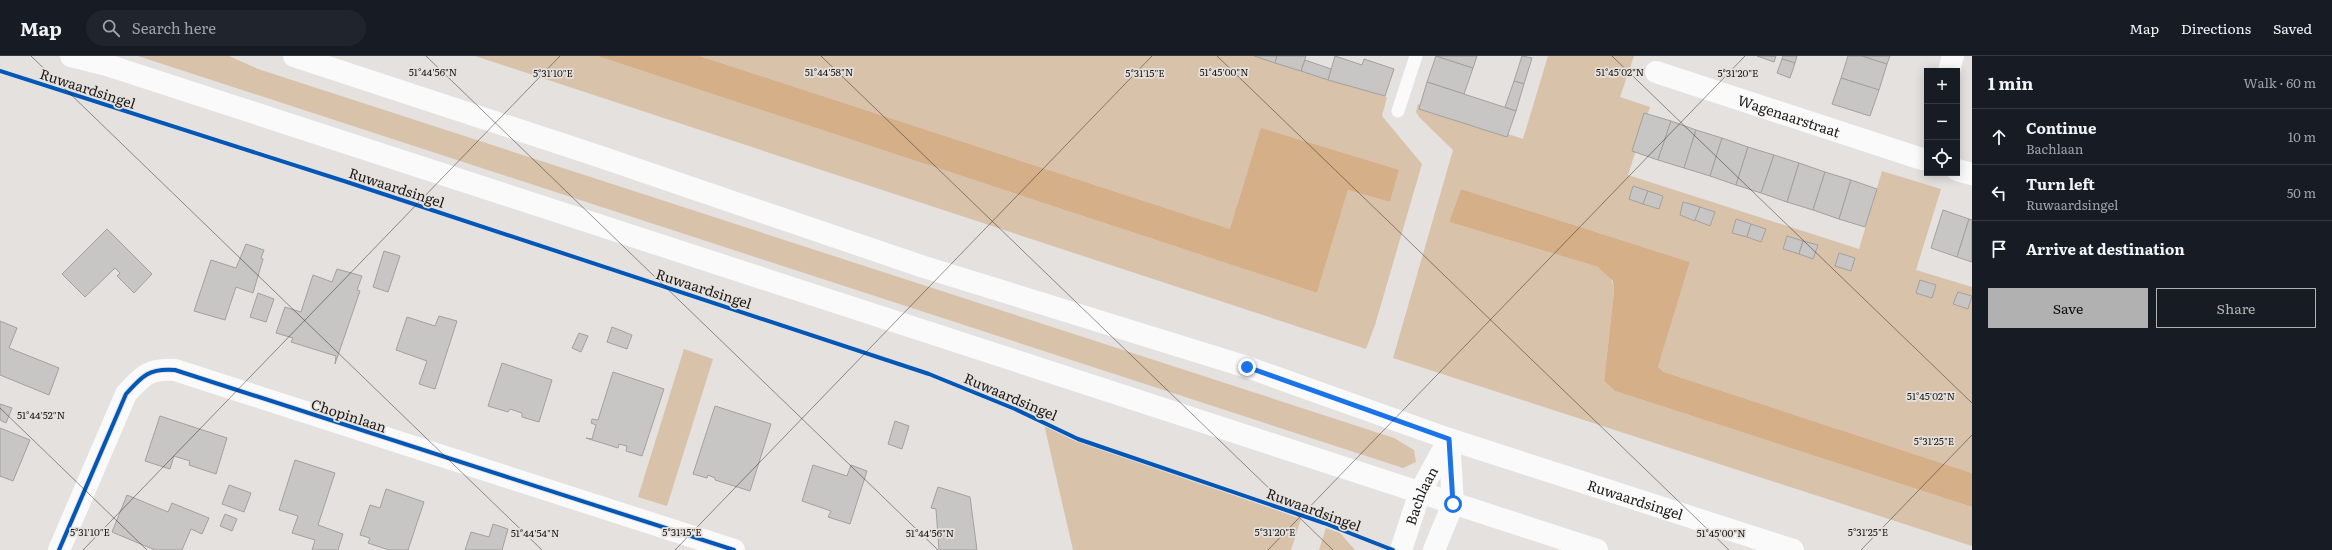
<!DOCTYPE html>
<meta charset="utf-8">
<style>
:root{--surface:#171b24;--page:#20242c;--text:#f1f3f6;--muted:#9ea1a6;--line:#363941;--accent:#b1b1b2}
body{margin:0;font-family:Literata,serif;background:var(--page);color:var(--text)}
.controls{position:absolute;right:12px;top:12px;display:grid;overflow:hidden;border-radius:0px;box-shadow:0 2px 10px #0003}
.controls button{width:36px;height:36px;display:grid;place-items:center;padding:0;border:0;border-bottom:1px solid var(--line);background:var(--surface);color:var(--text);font:20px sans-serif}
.stop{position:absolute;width:12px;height:12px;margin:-9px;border:3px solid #1a73e8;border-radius:50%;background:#fff}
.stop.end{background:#1a73e8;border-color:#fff;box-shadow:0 1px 4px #0008}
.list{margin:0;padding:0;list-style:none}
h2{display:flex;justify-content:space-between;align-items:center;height:52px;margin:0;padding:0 16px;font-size:17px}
h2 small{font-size:13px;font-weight:400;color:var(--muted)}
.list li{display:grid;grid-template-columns:26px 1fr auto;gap:12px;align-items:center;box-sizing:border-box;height:56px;padding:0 16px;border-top:1px solid var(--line)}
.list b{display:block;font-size:15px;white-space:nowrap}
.list p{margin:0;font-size:13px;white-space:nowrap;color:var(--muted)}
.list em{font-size:13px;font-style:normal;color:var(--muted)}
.actions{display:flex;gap:8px;padding:12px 16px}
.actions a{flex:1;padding:9px 0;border:1px solid var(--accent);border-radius:0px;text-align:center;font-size:14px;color:var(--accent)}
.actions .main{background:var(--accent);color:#111}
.icon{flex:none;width:22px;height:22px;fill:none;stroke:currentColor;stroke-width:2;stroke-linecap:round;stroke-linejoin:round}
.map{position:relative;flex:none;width:1972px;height:494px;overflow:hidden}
header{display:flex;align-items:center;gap:24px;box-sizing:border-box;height:56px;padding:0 20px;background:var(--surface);border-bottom:1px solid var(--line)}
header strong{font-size:19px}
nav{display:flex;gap:22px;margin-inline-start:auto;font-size:14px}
.search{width:280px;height:36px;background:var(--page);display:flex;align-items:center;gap:10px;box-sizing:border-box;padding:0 14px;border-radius:22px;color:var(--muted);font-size:15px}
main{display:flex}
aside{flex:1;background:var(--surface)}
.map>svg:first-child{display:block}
.green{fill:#d8c2aa}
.water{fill:#d4af88}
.building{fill:#c7c6c4;stroke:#a3a19f}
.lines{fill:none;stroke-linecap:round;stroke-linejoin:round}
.service{stroke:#fbfafa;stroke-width:13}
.minor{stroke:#fbfafa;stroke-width:22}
.secondary{stroke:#fbfafa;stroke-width:22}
.cycleway-casing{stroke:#e6e1dd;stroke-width:6}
.cycleway{stroke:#0057b8;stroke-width:4}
.route{stroke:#1a73e8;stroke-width:5}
.ticks{fill:none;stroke:#1c1b19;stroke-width:1;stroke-opacity:0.45}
.labels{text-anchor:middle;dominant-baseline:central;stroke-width:3.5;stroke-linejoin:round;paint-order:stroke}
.street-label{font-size:14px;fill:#1c1b19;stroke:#e6e1dd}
.ticks-label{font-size:10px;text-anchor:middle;fill:#1c1b19;stroke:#e6e1dd;stroke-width:3.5;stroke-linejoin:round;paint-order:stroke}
</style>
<header>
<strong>Map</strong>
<div class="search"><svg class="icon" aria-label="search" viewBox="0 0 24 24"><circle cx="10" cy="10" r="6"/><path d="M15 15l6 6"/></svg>Search here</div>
<nav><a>Map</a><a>Directions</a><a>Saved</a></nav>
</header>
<main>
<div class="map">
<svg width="1972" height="494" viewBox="0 0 1972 494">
<rect width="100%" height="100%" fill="#e4e1df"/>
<!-- green -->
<g class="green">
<polygon points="138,0 229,0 258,13 1394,382 1414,394 1416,406 1403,412"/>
<polygon points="475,0 597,0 1317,237 1348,134 1390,146 1399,114 1230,173 700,0 1262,0 1387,41 1382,60 1422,108 1375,269 1366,293"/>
<path d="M1548 0H1634L1620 41 1650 51 1628 119 1859 193 1882 115 1941 133 1916 214 1972 231V417L1664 316 1658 311 1690 206 1461 133 1449 166 1598 211C1609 217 1613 223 1614 236L1604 325 1615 335 1972 451V490L1393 302 1453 94 1420 62 1416 56 1418 48 1523 83Z"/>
<polygon points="684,293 713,303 667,450 638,441"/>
<polygon points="1044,368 1117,397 1301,463 1291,494 1073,494"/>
<polygon points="1326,472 1340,477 1355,494 1319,494"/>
</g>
<!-- water -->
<g class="water">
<polygon points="597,0 700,0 1230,173 1261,72 1399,114 1390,146 1348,134 1317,237"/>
<polygon points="1461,133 1690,206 1658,311 1664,316 1972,417 1972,451 1615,335 1604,325 1614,236 1613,225 1598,211 1449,166"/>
</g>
<!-- building -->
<g class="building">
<polygon points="1254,0 1277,0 1275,7"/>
<polygon points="1277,0 1306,0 1301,15 1275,7"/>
<polygon points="1335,0 1362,9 1364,3 1394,13 1385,40 1328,24"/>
<polygon points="1436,0 1473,12 1464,38 1427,26"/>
<polygon points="1436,0 1477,0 1473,12"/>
<polygon points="1522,0 1532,2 1524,28 1514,25"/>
<polygon points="1757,0 1776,0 1774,6"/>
<polygon points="1783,0 1797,0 1795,7 1782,3"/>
<polygon points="1848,0 1862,0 1887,8 1879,34 1841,22"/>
<polygon points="1862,0 1890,0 1887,8"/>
<polygon points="1782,3 1795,7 1790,22 1777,17"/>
<polygon points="1305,4 1331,13 1328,24 1301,15"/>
<polygon points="1841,22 1879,34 1870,60 1832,48"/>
<polygon points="1514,25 1524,28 1516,55 1505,51"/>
<polygon points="1427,26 1516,55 1507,81 1419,53"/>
<polygon points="1644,57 1671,65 1658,104 1632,95"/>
<polygon points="1671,65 1696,74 1684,112 1658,104"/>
<polygon points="1696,74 1722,82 1710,120 1684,112"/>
<polygon points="1722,82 1748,91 1736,129 1710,120"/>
<polygon points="1748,91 1774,99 1761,137 1736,129"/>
<polygon points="1774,99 1799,107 1787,146 1761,137"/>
<polygon points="1799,107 1825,116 1813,154 1787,146"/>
<polygon points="1825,116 1851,124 1839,163 1813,154"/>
<polygon points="1851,124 1877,133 1865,171 1839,163"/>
<polygon points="1633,130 1648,135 1643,148 1629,143"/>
<polygon points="1648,135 1663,140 1659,153 1643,148"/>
<polygon points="1683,146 1700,151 1695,165 1680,159"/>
<polygon points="1700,151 1715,156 1710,170 1695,164"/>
<polygon points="1943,154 1969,163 1957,201 1931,192"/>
<polygon points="1736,163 1751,168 1747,181 1732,177"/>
<polygon points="1969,163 1972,164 1972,206 1957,201"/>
<polygon points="1751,168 1766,173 1761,186 1747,181"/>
<polygon points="107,173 152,218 134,237 117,220 120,217 115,212 85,241 62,218"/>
<polygon points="1787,180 1803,185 1799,198 1783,193"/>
<polygon points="1803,185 1818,189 1813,203 1799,198"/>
<polygon points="246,188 264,194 261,202 263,203 253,237 236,231 225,264 194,255 211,204 236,212"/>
<polygon points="384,195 400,200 388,236 373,231"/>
<polygon points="1839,197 1855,202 1851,215 1835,210"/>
<polygon points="337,213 362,220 357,234 360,235 335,308 336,300 291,286 293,282 276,277 285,251 301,256 313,219 332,226"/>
<polygon points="1920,224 1936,229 1932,242 1916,237"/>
<polygon points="1958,236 1972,240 1968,253 1953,248"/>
<polygon points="258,237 274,243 266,266 250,261"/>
<polygon points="439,260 457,265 435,333 419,328 427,305 396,294 407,261 435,270"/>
<polygon points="0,265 17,272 9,292 59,312 49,339 0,319"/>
<polygon points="612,271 632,279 627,293 607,286"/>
<polygon points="579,277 588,280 581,296 572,292"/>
<polygon points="502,307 552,324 539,366 522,361 522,357 510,353 508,356 488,350"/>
<polygon points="613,316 664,333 642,400 626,395 627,390 619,388 618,392 586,382 592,383 596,369 591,367 592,363 598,364"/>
<polygon points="0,348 12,352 6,367 0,364"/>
<polygon points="715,350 771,368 750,435 715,424 715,422 708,419 707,422 693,418"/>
<polygon points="160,360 227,382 216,418 189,409 190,405 174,400 170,413 145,405"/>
<polygon points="895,365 909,370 902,393 888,388"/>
<polygon points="0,372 30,384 13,425 0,420"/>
<polygon points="295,404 335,417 318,469 343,478 338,494 312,494 315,484 292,477 298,460 279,454"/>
<polygon points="813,409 847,420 851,409 867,415 850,468 828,461 831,455 802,445"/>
<polygon points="229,429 251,437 244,456 222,448"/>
<polygon points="938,431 970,441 977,494 939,494 936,453 931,452"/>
<polygon points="386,433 424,446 408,494 389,494 368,487 370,482 360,479 370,449 380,452"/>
<polygon points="127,439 168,456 172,447 209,462 202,478 191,473 182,494 155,494 112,476"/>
<polygon points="225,458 237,463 232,475 220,470"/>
<polygon points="493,468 508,473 502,494 465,494 471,476 489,481"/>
</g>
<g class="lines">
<!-- service -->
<polyline class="service" points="1398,55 1416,0"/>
<!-- minor -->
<g class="minor">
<polyline points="1949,15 1953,0"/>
<path id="s1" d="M1656 16 1922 103"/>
<polyline points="1957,114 1972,118"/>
<path d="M59 494 126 338C142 320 149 312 175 314L734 494"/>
<path id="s2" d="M1401 494 1420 436 1449 383"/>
<polyline points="1434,494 1453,448 1449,383"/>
</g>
<!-- secondary -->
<g class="secondary">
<polyline points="71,0 107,9 1597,494"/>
<path id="s3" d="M294 0 595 99 924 211 1247 311 1449 383 1793 494"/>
</g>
<!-- cycleway casing -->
<g class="cycleway-casing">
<g id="cycleway">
<polyline points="0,15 347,126 929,318 1015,353 1078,383 1324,467 1393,494"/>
<path d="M59 494 126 338C142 320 149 312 175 314L734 494"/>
</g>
</g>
<!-- cycleway -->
<use href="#cycleway" class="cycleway"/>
</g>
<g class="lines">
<!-- route -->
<polyline class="route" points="1247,311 1449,383 1453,448"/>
</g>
<!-- ticks -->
<path class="ticks" d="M31 0 542 494M426 0 938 494M821 0 1333 494M1217 0 1729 494M1612 0 1972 347M0 352 147 494M83 494 560 0M675 494 1152 0M1268 494 1745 0M1861 494 1972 379"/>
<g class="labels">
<!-- street labels -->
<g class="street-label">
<text transform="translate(88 32) rotate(18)">Ruwaardsingel</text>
<text stroke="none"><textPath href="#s1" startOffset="140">Wagenaarstraat</textPath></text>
<text transform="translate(397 131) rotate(18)">Ruwaardsingel</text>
<text transform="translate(704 232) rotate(18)">Ruwaardsingel</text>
<text transform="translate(1011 340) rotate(23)">Ruwaardsingel</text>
<text transform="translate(349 359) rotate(18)">Chopinlaan</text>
<text stroke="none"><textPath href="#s2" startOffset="58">Bachlaan</textPath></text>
<text stroke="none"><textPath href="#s3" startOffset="1413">Ruwaardsingel</textPath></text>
<text transform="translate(1314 453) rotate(20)">Ruwaardsingel</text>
</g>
</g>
<g class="ticks-label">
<text x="433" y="20">51°44'56"N</text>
<text x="829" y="20">51°44'58"N</text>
<text x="1224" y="20">51°45'00"N</text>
<text x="1620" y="20">51°45'02"N</text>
<text x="553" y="21">5°31'10"E</text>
<text x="1145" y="21">5°31'15"E</text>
<text x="1738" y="21">5°31'20"E</text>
<text x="1931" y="344">51°45'02"N</text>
<text x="41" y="363">51°44'52"N</text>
<text x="1934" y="389">5°31'25"E</text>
<text x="90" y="480">5°31'10"E</text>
<text x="682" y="480">5°31'15"E</text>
<text x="1275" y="480">5°31'20"E</text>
<text x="1868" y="480">5°31'25"E</text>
<text x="535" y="481">51°44'54"N</text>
<text x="930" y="481">51°44'56"N</text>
<text x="1721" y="481">51°45'00"N</text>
</g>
</svg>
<div class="controls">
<button>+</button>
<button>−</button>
<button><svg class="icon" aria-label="locate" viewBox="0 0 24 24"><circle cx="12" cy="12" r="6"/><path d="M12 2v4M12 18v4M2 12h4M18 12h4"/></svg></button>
</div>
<div class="stop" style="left:1453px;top:448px"></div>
<div class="stop end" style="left:1247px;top:311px"></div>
</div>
<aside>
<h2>1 min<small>Walk · 60 m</small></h2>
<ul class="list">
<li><svg class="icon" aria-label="ahead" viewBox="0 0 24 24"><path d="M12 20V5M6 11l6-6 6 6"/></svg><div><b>Continue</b><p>Bachlaan</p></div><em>10 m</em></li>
<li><svg class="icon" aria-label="left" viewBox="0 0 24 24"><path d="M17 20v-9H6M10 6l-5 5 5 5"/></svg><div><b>Turn left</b><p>Ruwaardsingel</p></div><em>50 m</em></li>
<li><svg class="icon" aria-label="arrive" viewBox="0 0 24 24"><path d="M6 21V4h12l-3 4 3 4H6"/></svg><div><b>Arrive at destination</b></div></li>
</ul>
<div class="actions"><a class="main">Save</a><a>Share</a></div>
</aside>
</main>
